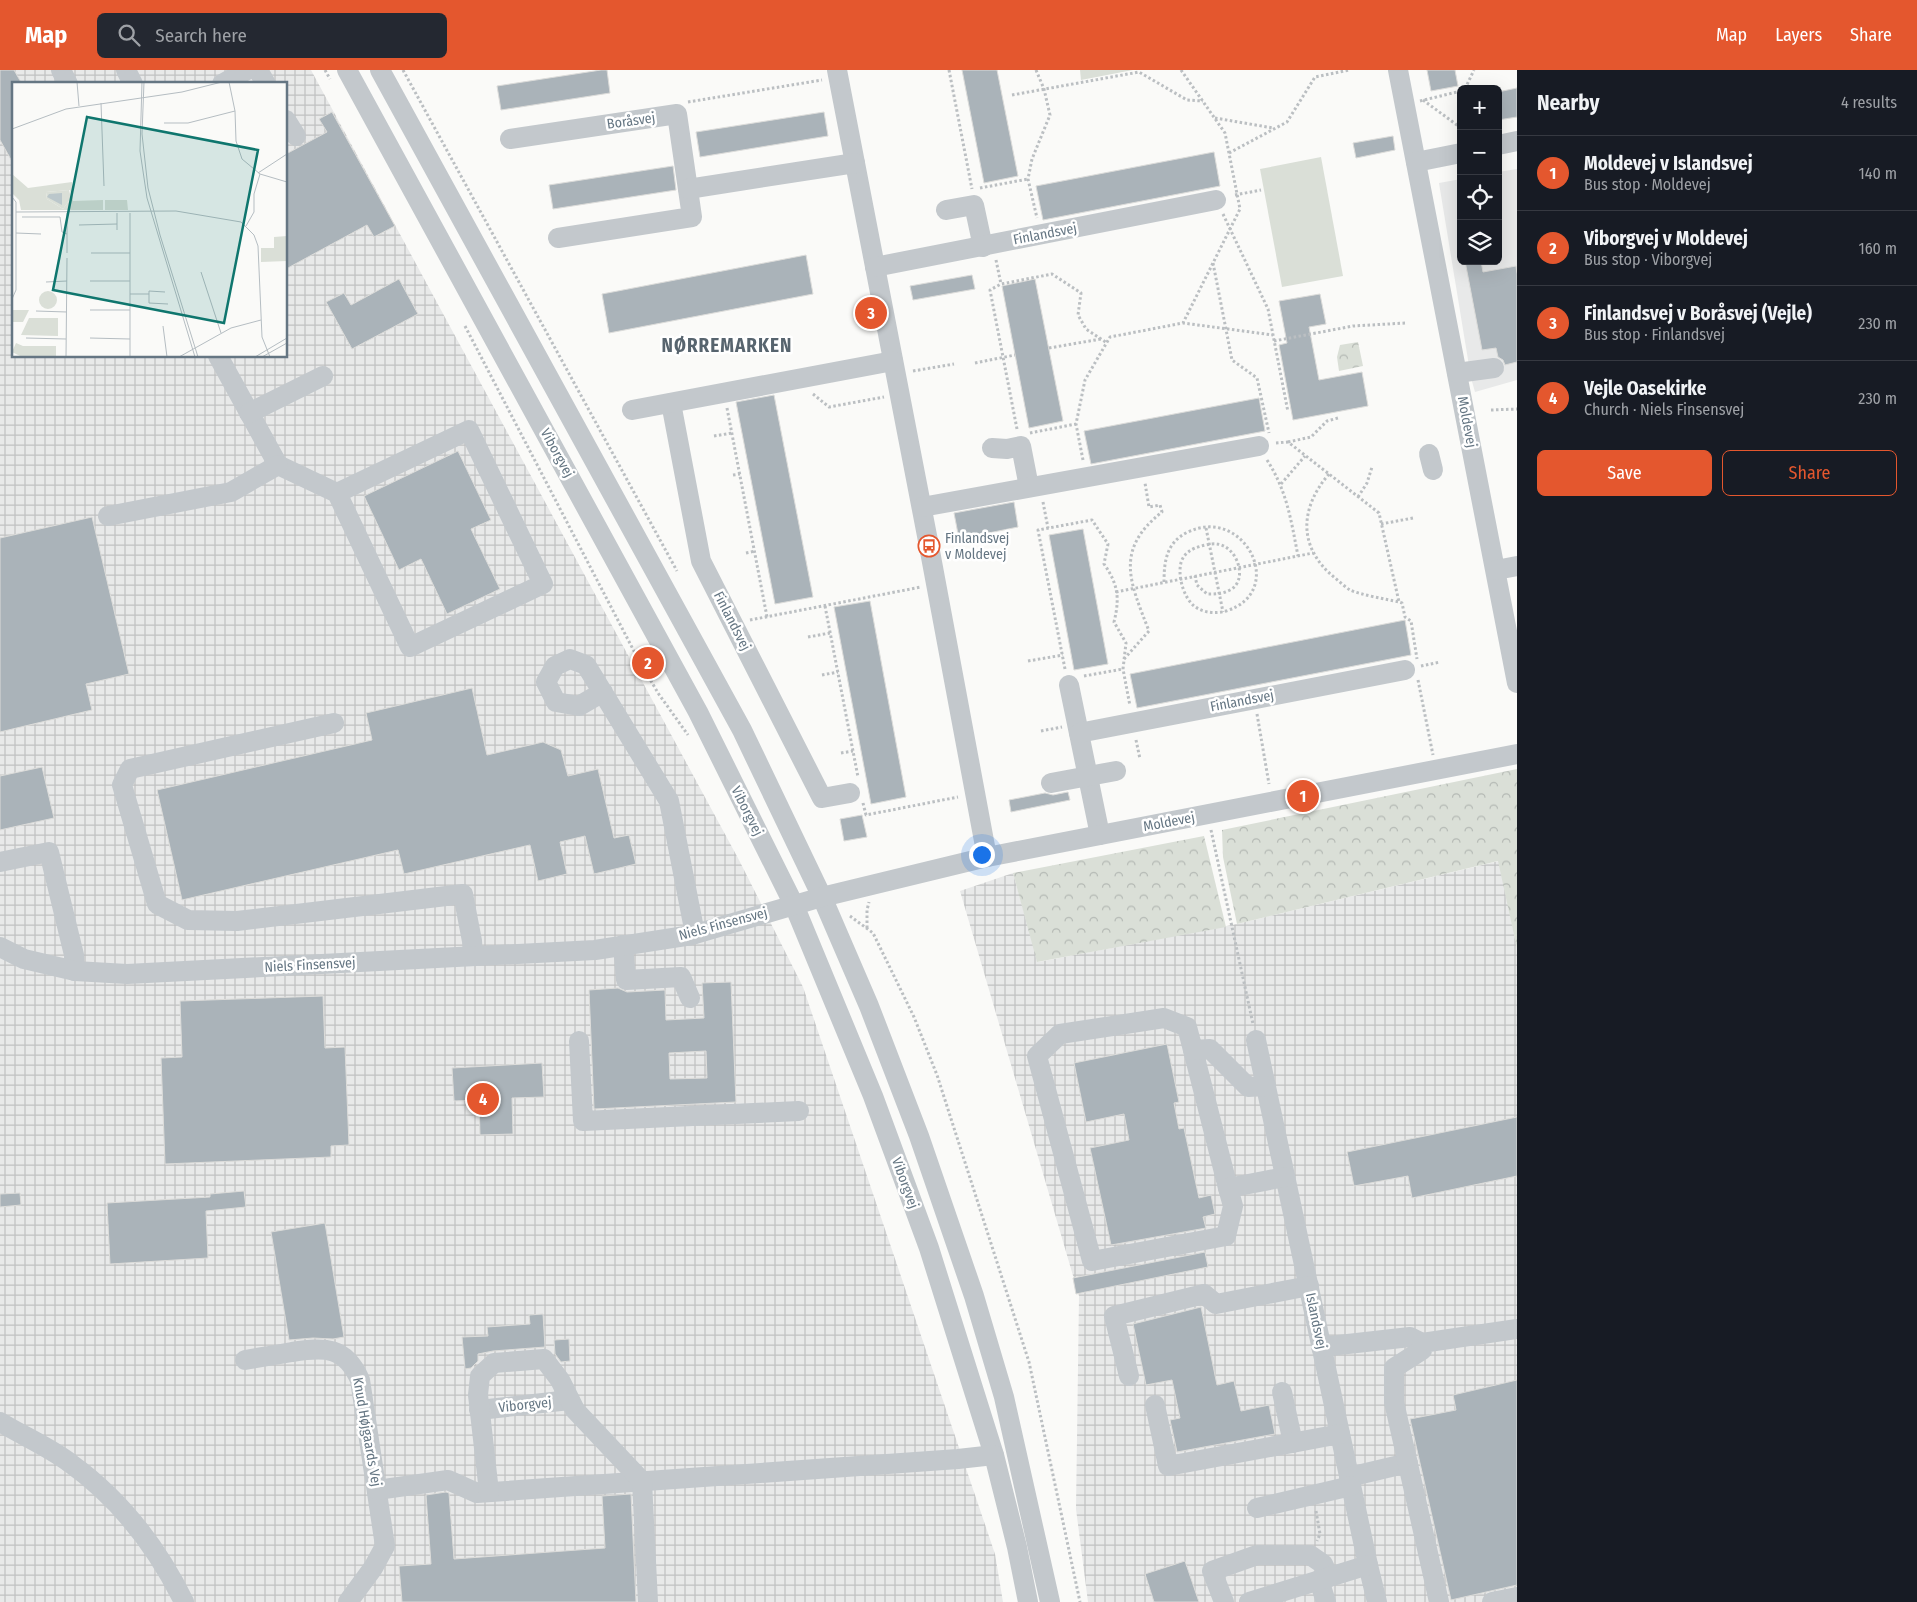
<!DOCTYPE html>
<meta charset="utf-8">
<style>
:root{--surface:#171b24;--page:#242831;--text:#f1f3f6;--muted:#9ea1a6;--line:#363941;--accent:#e4572e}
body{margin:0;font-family:"Fira Sans Condensed",sans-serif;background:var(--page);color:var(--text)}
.controls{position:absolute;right:15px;top:15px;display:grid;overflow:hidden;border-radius:8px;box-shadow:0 5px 20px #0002}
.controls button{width:45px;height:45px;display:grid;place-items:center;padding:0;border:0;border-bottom:1px solid var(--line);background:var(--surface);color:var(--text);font:25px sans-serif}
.you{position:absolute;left:981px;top:784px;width:18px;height:18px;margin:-12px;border:4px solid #fff;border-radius:50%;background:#1a73e8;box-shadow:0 0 0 8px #1a73e833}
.badge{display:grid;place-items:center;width:32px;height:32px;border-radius:50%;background:var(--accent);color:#fff;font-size:16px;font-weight:700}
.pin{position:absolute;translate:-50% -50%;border:2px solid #fff;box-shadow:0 1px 5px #0006}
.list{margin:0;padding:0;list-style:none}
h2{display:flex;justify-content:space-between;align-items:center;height:65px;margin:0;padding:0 20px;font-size:21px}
h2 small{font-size:16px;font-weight:400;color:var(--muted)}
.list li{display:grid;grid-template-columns:32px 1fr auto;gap:15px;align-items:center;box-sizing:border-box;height:75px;padding:0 20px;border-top:1px solid var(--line)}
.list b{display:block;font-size:19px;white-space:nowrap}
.list p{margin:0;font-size:16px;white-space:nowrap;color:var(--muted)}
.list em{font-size:16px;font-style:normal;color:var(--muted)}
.actions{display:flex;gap:10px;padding:15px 20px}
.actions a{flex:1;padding:11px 0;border:1px solid var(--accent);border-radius:8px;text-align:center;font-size:18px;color:var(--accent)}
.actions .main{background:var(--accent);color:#fff}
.icon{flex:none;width:28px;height:28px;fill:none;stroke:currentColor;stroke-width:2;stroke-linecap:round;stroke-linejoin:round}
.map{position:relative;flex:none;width:1517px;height:1532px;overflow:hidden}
header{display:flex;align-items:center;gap:30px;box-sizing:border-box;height:70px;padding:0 25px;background:var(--accent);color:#fff}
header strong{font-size:24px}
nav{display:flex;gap:28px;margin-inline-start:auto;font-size:18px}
.search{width:350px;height:45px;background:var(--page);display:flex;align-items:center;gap:12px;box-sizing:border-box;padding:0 18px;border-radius:8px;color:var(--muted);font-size:19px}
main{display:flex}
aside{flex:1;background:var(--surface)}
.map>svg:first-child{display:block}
.built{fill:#e8e9e9}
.industrial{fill:url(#industrial-grid);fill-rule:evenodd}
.forest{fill:url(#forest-crowns)}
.pitch{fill:#dadfd7}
.building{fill:#aab3b9;stroke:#dcdcda;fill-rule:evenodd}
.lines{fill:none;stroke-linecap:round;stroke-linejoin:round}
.path{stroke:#bbbfc2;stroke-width:3;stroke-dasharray:2.5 2.5;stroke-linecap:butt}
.minor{stroke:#c3c8cc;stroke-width:20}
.labels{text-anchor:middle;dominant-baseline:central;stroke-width:5;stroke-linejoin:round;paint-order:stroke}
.street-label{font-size:14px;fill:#657683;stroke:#fff}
.poi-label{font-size:14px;fill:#657683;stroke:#fff;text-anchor:start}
.district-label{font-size:19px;font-weight:bold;letter-spacing:1px;fill:#57646e;stroke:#fff}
.inset-road{fill:none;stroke:#b5bdc2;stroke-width:1}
.view{fill:#0f766e;fill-opacity:0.15;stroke:#0f766e;stroke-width:2.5}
.inset-edge{fill:none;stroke:#657683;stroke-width:2.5}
</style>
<header>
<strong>Map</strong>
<div class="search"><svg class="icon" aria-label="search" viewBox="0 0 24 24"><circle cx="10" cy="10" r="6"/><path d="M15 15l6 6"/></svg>Search here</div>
<nav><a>Map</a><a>Layers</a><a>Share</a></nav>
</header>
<main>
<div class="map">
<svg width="1517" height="1532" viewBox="0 0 1517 1532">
<defs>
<pattern id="industrial-grid" width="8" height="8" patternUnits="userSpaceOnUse" patternTransform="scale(1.25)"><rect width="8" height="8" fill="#e8e9e9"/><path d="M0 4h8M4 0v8" fill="none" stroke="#c0c1c2"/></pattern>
<pattern id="forest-crowns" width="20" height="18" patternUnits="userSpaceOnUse" patternTransform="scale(1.25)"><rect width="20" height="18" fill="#dadfd7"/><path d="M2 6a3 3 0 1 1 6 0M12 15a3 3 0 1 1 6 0" fill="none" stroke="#b4b9b4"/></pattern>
</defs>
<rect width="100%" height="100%" fill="#fafaf8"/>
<!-- built -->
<polygon class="built" points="1517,99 1517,310 1475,322 1471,308 1439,113 1461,109 1461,191 1498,191 1498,102"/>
<!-- industrial -->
<g class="industrial">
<path d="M0 0H311L739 790 803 917 995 1484 1003 1532H0ZM14 14H286V286H14Z"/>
<polygon points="1499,791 1517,879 1517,1532 1088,1532 1076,1439 1079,1226 960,821 1013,803 1038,892 1237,854"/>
</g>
<!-- forest -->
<g class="forest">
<polygon points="1358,272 1363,296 1339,301 1337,287 1340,275"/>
<polygon points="1517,699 1517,879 1498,791 1237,854 1223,787 1222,760"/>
<polygon points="1204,766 1226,857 1037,892 1013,803"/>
</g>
<!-- pitch -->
<g class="pitch">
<polygon points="1080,0 1133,0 1081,10"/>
<polygon points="1321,87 1343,206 1282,217 1260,99"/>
</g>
<!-- building -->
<g class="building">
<polygon points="0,0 14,0 22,14 14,14 14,95 0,70"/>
<polygon points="601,0 607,0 610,23 501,40 497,16"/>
<polygon points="962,0 997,0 1018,106 984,113"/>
<polygon points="1427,0 1455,0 1458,16 1431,21"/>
<polygon points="1517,18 1517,47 1498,50 1498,22"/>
<polygon points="332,42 395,156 374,167 367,155 286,199 286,84 327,62 319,49"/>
<polygon points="824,42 828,66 700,87 696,62"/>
<polygon points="1393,66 1395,80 1356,88 1353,73"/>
<polygon points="1214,82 1220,116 1043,150 1036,116"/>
<polygon points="673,96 676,120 553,139 549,115"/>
<polygon points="806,185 813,224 609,263 602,224"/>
<polygon points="1465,191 1481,191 1483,202 1516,196 1517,204 1517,292 1505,295 1503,290 1498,287 1496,278 1482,280"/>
<polygon points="972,205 975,219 913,230 910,216"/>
<polygon points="399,209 418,244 352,279 326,232 344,223 351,235"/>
<polygon points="1035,209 1063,351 1029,358 1002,216"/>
<polygon points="1320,224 1326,254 1309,257 1319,310 1362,302 1368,336 1293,350 1279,275 1287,273 1279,231"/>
<polygon points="774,325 813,527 775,534 736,332"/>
<polygon points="1259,328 1265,361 1091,394 1084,361"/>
<polygon points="458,381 491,450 471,459 500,519 447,544 421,489 399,500 364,426"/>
<polygon points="1014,432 1018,457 959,469 954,443"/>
<polygon points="92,447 129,604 86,614 92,640 0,662 0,468"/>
<polygon points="1083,459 1108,594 1074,600 1049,465"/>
<polygon points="870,531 906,727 871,734 834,537"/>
<polygon points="1405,550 1411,585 1137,638 1130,604"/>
<polygon points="472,618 487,685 543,672 561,680 568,706 598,699 614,768 629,765 636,794 594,804 585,766 560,772 567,804 538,811 530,775 404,804 398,780 182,830 157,720 372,670 366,643"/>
<polygon points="42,697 54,748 0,760 0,706"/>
<polygon points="1068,722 1070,730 1011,742 1009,730 1045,723 1053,725"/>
<polygon points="862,745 867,767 844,771 840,749"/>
<path d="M731 912 736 1032 594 1039 589 920 618 918 627 922 665 920 666 950 704 948 702 913ZM706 981 707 1008 670 1009 669 983Z"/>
<polygon points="323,926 325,978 345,977 349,1075 331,1076 331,1087 165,1094 161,988 182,987 180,931"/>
<polygon points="1167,974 1179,1032 1174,1033 1179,1059 1184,1058 1199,1128 1211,1125 1215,1144 1203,1147 1206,1158 1111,1175 1090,1078 1129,1070 1124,1044 1086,1052 1074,993"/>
<polygon points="542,993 544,1027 512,1028 513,1064 480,1065 479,1030 454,1031 452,998"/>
<polygon points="1517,1047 1517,1106 1412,1128 1408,1106 1354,1116 1347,1082"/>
<polygon points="244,1121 246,1137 206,1141 208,1188 110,1194 107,1133 210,1127 210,1124"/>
<polygon points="20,1123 21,1135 0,1137 0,1124"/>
<polygon points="325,1153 344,1267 333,1269 313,1268 289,1270 271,1162"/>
<polygon points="1205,1182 1208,1197 1076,1224 1073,1208"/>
<polygon points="1201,1237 1217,1315 1234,1311 1241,1341 1269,1335 1275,1364 1177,1382 1170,1350 1180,1348 1172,1310 1146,1315 1133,1254"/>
<polygon points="543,1244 545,1277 493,1281 478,1284 478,1291 471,1298 465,1299 462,1267 488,1266 487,1257 530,1254 529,1245"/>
<polygon points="569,1269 570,1291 561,1292 555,1284 554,1270"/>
<polygon points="1517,1310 1517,1515 1451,1530 1410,1349 1456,1340 1453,1325"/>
<polygon points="446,1422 449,1423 454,1489 605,1478 602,1426 631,1424 636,1532 402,1532 399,1496 431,1494 426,1425"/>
<polygon points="1185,1491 1199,1532 1154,1532 1145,1504"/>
</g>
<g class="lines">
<!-- path -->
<g class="path">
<polyline points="325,0 330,9"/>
<polyline points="403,0 677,501"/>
<polyline points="949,0 972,119"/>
<polyline points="1036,0 1044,19 1050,45 1032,89 1028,109 1037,148"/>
<polyline points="1181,0 1225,63 1240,139 1183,253"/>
<polyline points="1465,19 1474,0"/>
<polyline points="1012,25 1139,2 1187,30 1203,31"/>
<polyline points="1423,30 1461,58"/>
<polyline points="1420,31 1461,21"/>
<polyline points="688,32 822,10"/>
<polyline points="1215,48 1273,58"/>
<polyline points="1229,83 1287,52 1315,7 1349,0"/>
<polyline points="980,118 1028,109"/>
<polyline points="1235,125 1261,120"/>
<polyline points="1223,144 1268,239 1288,342"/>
<polyline points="996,190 1001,214"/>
<polyline points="1213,193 1232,290 1257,308 1269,363"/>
<polyline points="465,256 636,585 658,623 688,665"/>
<polyline points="1274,271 1353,256 1406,253"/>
<polyline points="1049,278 1101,269"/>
<polyline points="975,293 1015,285"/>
<polyline points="913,301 954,294"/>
<polyline points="813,324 829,337 884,327"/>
<polyline points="727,338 767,547"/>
<polyline points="1491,340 1517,339"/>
<polyline points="1017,359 990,220 1001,214 1052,204 1081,223 1078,245 1086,259 1107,273"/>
<polyline points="1030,363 1076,354"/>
<polyline points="714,366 732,363"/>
<polyline points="1288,372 1311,367 1327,351 1338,348"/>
<polyline points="1276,373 1288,372 1379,443 1399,532 1402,533 1405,547 1411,551 1417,589"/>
<polyline points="1083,390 1076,354 1085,310 1110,267 1183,253 1273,265"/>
<path d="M1267 390C1287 421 1291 450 1298 486"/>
<path d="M1329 404C1299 439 1298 478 1335 508 1340 512 1345 517 1350 520 1361 525 1386 529 1399 532"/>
<polyline points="733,405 740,404"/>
<polyline points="1281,414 1305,386"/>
<polyline points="1358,427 1367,413 1372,397"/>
<polyline points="1043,432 1048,458"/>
<polyline points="1381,454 1413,448"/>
<polyline points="1206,458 1223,542"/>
<polyline points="746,483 755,481"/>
<path d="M1164 512C1164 490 1167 472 1188 462 1245 435 1288 522 1226 541 1216 544 1203 543 1194 536 1185 528 1180 513 1180 501 1180 490 1184 483 1195 478 1201 476 1211 473 1217 474 1237 476 1249 510 1230 520 1223 524 1215 524 1207 524L1197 515 1195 506"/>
<polyline points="1116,522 1313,483"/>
<polyline points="825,536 858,707"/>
<polyline points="750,550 921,517"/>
<polyline points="808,567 830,563"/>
<path d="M1124 589 1149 561C1130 512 1114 480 1162 442L1160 435 1149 437 1145 413"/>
<polyline points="1028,591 1063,585"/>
<polyline points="1421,596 1440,592"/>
<path d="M1065 599 1038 460 1092 450 1108 474 1104 494C1118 514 1120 528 1114 552L1126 573 1123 599 1130 636"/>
<polyline points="822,605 838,602"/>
<polyline points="1084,606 1123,599"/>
<polyline points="1418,610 1433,685"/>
<polyline points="1257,644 1269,714"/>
<polyline points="1041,661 1062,657"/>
<polyline points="1136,670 1140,689"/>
<polyline points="841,683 853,681"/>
<polyline points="863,733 866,745 958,727"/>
<polyline points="1211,760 1253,954"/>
<polyline points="850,846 873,863 914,947 937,1005 1029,1292 1080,1532"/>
<polyline points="867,858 867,840 869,832"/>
<polyline points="1316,1441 1320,1464 1317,1471"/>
</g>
<!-- minor -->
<g class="minor">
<polyline points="61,0 68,14"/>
<polyline points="126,0 133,14"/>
<polyline points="258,0 266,14"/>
<polyline points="347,0 698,642 794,835 873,1026 929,1178 994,1385 1017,1477 1028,1532"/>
<polyline points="380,0 742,660 822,827 869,936 919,1066 974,1226 1004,1327 1050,1532"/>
<polyline points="837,0 929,476 987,787"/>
<polyline points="1398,0 1517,613"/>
<polyline points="222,14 247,0"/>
<polyline points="286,50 296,66"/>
<polyline points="510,69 677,44 692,147 558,168"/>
<polyline points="1498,75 1517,71"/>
<polyline points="1416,92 1461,83"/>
<polyline points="688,119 855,93"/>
<polyline points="946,140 974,135 983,177"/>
<polyline points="875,197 1216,130"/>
<polyline points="218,286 278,395"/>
<polyline points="1457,303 1494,298"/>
<polyline points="671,333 701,491 822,728 850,723"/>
<polyline points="632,340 893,291"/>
<polyline points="249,343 323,306"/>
<polyline points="992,378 1007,379 1021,376 1029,417"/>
<polyline points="1429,384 1433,400"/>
<polyline points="278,395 337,423 410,577 543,514 469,360 337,423"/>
<polyline points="922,437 1259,376"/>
<polyline points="108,446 231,422 278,395"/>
<polyline points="1496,500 1517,496"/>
<polyline points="1069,615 1100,765"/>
<polyline points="603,622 579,636 556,632 546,612 555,596 570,589 586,595 669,731 695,864"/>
<polyline points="334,653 130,699 122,715 157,834 188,850 237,851 463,824 472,871 473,886"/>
<polyline points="1079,663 1405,600"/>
<polyline points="1051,713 1116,701"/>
<polyline points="0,792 49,782 74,885 75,901"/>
<polyline points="623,875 626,910 681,907 690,928"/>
<polyline points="0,877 24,889 75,901 127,904 595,880 692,865 822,827 987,787 1517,684"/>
<polyline points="1256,970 1368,1495 1377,1532"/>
<polyline points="579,971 583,1051 799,1041"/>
<polyline points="1193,980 1228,1118"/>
<polyline points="1266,1016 1248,1017 1210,979 1193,980 1187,957 1164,948 1060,964 1037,986 1092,1191 1226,1166 1233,1136 1228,1118 1285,1107"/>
<polyline points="1321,1277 1410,1267 1422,1273"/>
<path d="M245 1290C261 1287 276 1285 292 1282 325 1277 345 1276 360 1310L385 1476 373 1498 348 1532"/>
<polyline points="1129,1306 1114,1246 1204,1224 1216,1234 1309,1216"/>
<polyline points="1282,1322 1293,1373"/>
<polyline points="1155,1335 1168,1396 1340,1364"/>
<polyline points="479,1340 570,1330"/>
<path d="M0 1352C23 1366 49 1377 70 1393 120 1429 157 1477 184 1532"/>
<polyline points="1349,1407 1408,1393"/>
<polyline points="377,1420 448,1410 477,1423 958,1389 994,1385"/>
<polyline points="489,1422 478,1325 480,1306 494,1293 544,1289 560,1310 575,1340 642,1411 648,1532"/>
<polyline points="1257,1438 1351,1416"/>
<polyline points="1319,1510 1326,1532"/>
<polyline points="1224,1532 1212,1501 1257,1485 1310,1485 1323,1494 1329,1507"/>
<polyline points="1249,1532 1368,1495"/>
<polyline points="1439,1532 1394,1332 1394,1298 1422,1280 1422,1273 1517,1259"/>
<polyline points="1492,1532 1517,1527"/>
</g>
</g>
<!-- icons -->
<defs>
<g id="bus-ring" transform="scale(1.125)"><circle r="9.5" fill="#fff" stroke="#e4572e" stroke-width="1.5"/><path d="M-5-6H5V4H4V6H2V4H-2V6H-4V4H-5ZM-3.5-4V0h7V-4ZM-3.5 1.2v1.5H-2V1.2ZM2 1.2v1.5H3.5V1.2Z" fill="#e4572e"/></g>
</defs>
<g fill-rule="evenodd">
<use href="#bus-ring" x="929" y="476"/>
</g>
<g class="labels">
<!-- street labels -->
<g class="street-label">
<text transform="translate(631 51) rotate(-8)">Boråsvej</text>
<text transform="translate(1045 164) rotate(-11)">Finlandsvej</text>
<text transform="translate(1467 352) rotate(79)">Moldevej</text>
<text transform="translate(557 383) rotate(61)">Viborgvej</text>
<text transform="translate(732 551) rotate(63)">Finlandsvej</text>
<text transform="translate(1242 631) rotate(-11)">Finlandsvej</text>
<text transform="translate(747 741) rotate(63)">Viborgvej</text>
<text transform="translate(1169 752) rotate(-11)">Moldevej</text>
<text transform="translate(723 854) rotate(-15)">Niels Finsensvej</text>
<text transform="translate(310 895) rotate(-3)">Niels Finsensvej</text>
<text transform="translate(905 1113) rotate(70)">Viborgvej</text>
<text transform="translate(1316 1251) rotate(78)">Islandsvej</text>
<text transform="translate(525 1335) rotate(-6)">Viborgvej</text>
<text transform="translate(367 1362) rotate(80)">Knud Højgaards Vej</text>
</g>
<!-- poi labels -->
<g class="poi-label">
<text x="945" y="468">Finlandsvej<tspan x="945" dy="16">v Moldevej</tspan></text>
</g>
<!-- district labels -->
<g class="district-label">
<text x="727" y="275">NØRREMARKEN</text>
</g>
</g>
<!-- overview -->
<g transform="translate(12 12)">
<rect width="275" height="275" fill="#fafaf8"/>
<path d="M57 108 59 116 51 127 35 117 34 110Z" fill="#dadfd7"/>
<path d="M0 92 16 106 60 100 61 119 91 118V128H9L7 118 0 111ZM58 108 59 116 51 127 35 117 34 110ZM93 118H115L116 128H93ZM27 218a9 9 0 1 1 18 0a9 9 0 1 1-18 0ZM17 236H46V254L9 253ZM4 261 11 264H44V275H10L0 270Z" fill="#dadfd7" fill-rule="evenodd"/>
<path d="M275 154V179L249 180V166H262V155ZM0 228H17L11 240H0Z" fill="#dadfd7"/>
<path d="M50 111V123L35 115 37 112Z" fill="#bbc7cb"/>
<path class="inset-road" d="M65 0 67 24M130 0 128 69 135 116 183 275M132 0 130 52 136 106 148 153 186 275M217 0 223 29 224 59 230 77 248 92 275 100M89 21 92 104M152 41H176L223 29M0 47 54 27 170 10 210 0M246 91 275 72M0 115 4 120V208L0 217M4 130 164 129 229 140 242 153 246 164 250 255 258 275M105 131V148M10 135H48L50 150 55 152M67 143 105 142M234 144 242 130V112L248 92M4 151 29 152M55 171V131M79 171H118M189 190 209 251M78 199H118M34 200 55 199M153 210 137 209V221L156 222M118 212H137M78 228H118M24 229 55 230M151 244 155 275M14 256 54 257M78 256 118 257M54 275 55 176M118 275V131M167 275 219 246 249 238M243 275 275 256M250 275 275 261"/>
<path class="view" d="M75 35 246 68 212 241 41 208Z"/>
<rect width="275" height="275" class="inset-edge"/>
</g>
</svg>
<div class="controls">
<button>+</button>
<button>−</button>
<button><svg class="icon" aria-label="locate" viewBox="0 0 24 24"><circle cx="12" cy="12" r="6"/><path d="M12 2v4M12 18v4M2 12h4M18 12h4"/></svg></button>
<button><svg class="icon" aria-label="layers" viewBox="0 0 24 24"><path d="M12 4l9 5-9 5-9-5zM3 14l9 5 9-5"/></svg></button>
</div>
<div class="you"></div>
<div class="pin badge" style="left:1303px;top:726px">1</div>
<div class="pin badge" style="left:648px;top:593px">2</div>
<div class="pin badge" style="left:871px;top:243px">3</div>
<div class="pin badge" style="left:483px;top:1029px">4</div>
</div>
<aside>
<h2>Nearby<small>4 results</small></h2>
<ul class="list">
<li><span class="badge">1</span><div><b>Moldevej v Islandsvej</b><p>Bus stop · Moldevej</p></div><em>140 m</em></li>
<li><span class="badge">2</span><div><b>Viborgvej v Moldevej</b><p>Bus stop · Viborgvej</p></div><em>160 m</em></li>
<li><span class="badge">3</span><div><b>Finlandsvej v Boråsvej (Vejle)</b><p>Bus stop · Finlandsvej</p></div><em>230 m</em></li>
<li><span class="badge">4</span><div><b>Vejle Oasekirke</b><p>Church · Niels Finsensvej</p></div><em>230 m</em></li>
</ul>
<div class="actions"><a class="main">Save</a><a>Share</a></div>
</aside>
</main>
